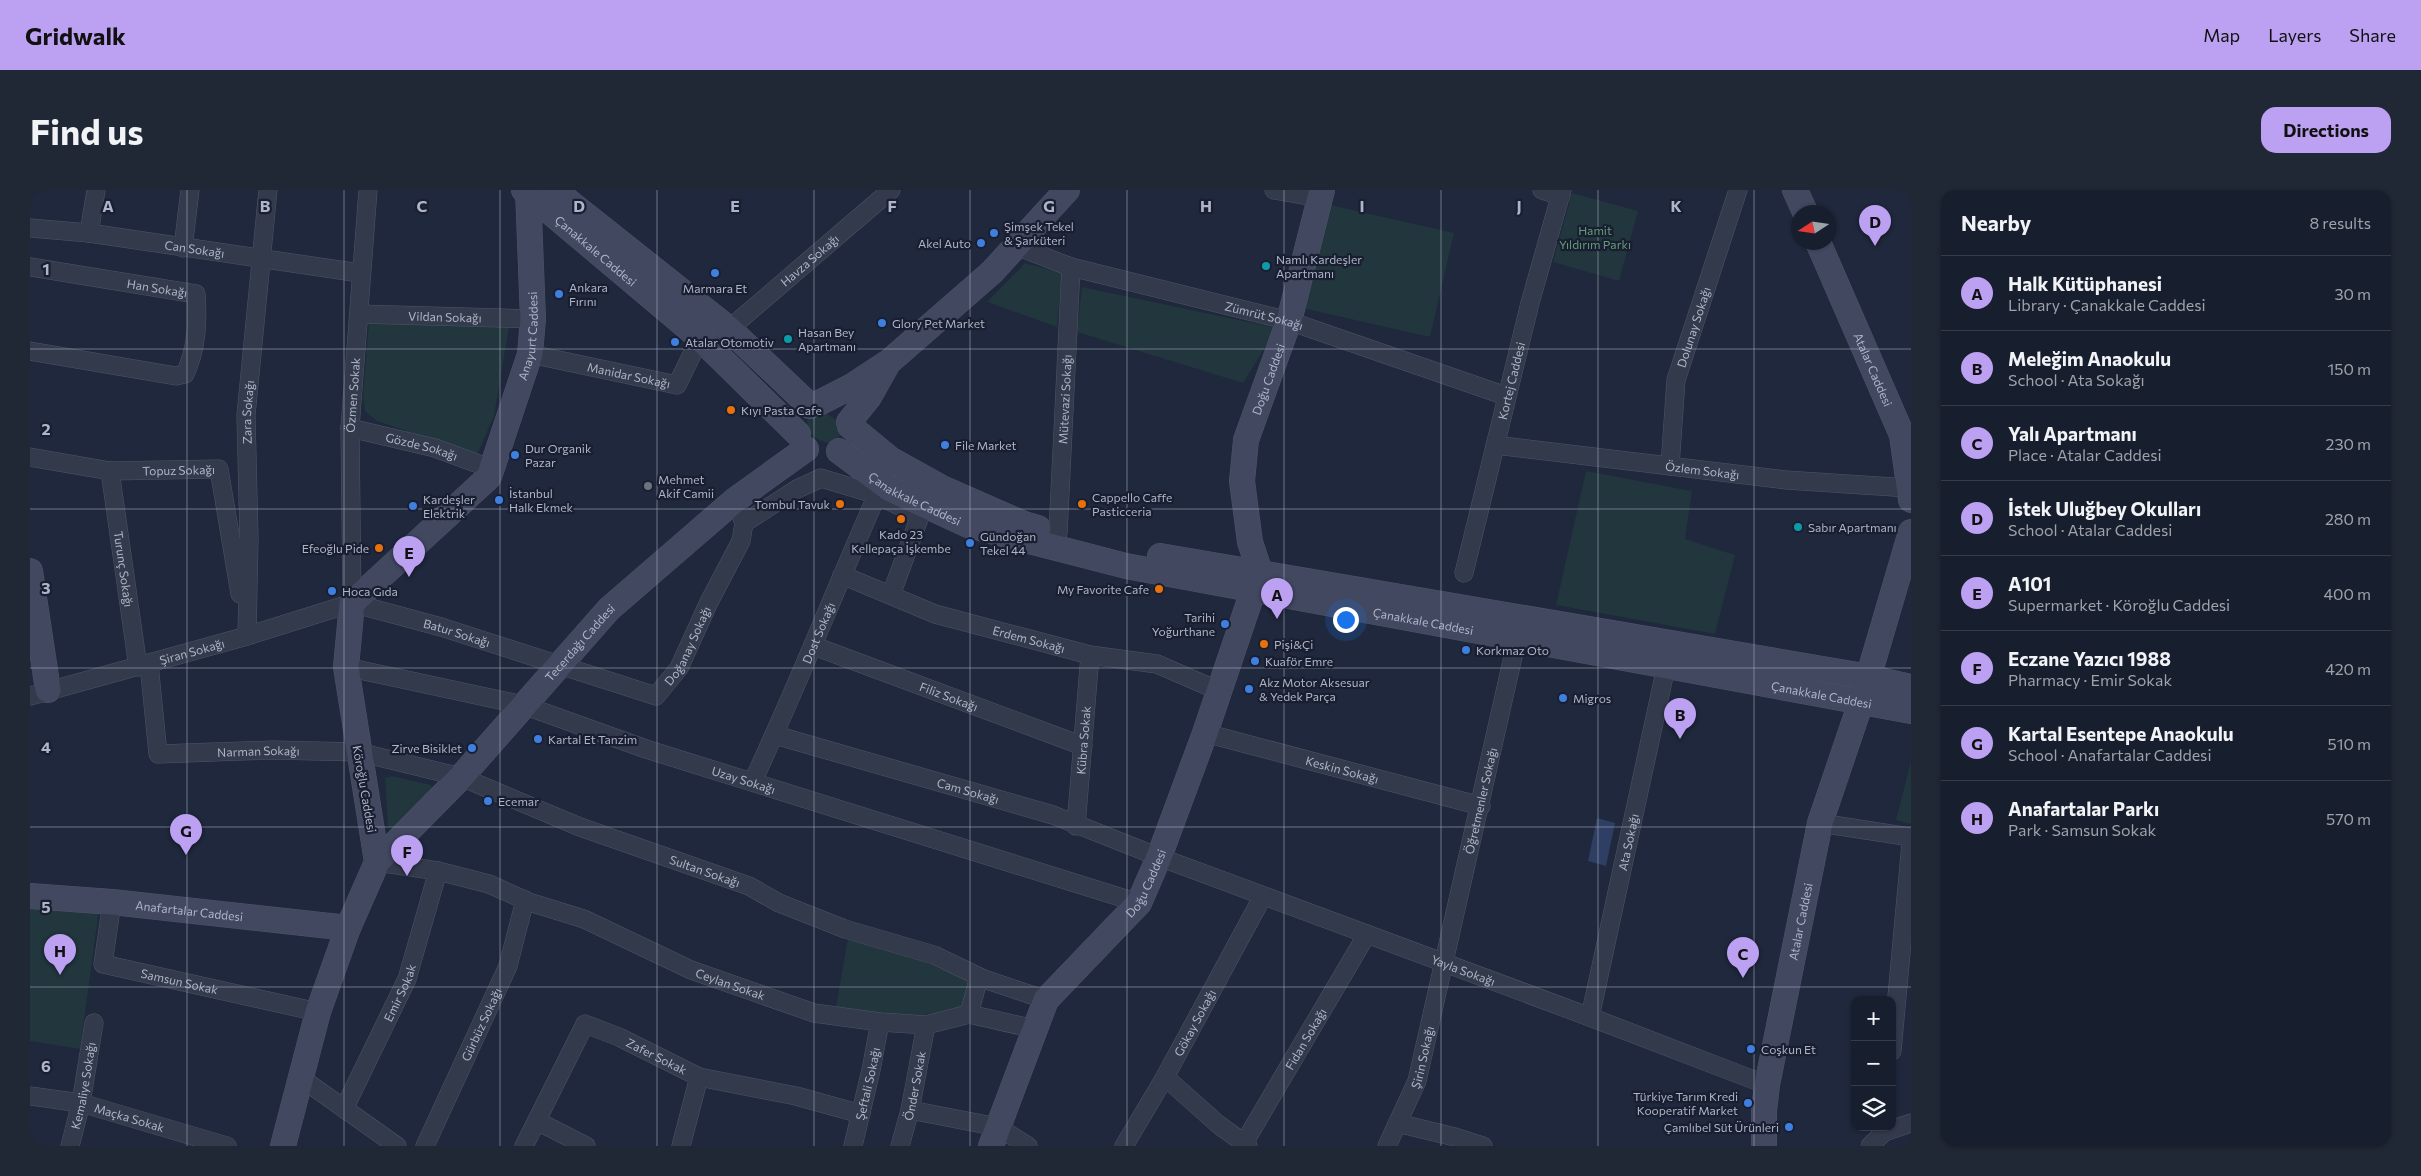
<!DOCTYPE html>
<meta charset="utf-8">
<style>
:root{--surface:#171e2d;--page:#202735;--text:#f1f3f6;--muted:#9ea2aa;--line:#363c49;--accent:#bca0f2}
body{margin:0;font-family:Commissioner,sans-serif;background:var(--page);color:var(--text)}
.controls{position:absolute;right:15px;bottom:15px;display:grid;overflow:hidden;border-radius:10px;box-shadow:0 1px 4px #0004}
.controls button{width:45px;height:45px;display:grid;place-items:center;padding:0;border:0;border-bottom:1px solid var(--line);background:var(--surface);color:var(--text);font:25px sans-serif}
.compass{position:absolute;left:1761px;top:15px;width:45px;height:45px;border-radius:50%;background:var(--surface);box-shadow:0 1px 4px #0004;rotate:258deg}
.you{position:absolute;left:1315px;top:429px;width:18px;height:18px;margin:-12px;border:4px solid #fff;border-radius:50%;background:#1a73e8;box-shadow:0 0 0 8px #1a73e833}
.badge{display:grid;place-items:center;width:32px;height:32px;border-radius:50%;background:var(--accent);color:#111;font-size:16px;font-weight:700}
.pin{position:absolute;translate:-50% -41px;filter:drop-shadow(0 1px 2px #0008)}
.pin::after{content:'';position:absolute;top:26px;width:18px;height:15px;background:inherit;clip-path:polygon(0 0,100% 0,50% 100%)}
.list{margin:0;padding:0;list-style:none}
h2{display:flex;justify-content:space-between;align-items:center;height:65px;margin:0;padding:0 20px;font-size:21px}
h2 small{font-size:16px;font-weight:400;color:var(--muted)}
.list li{display:grid;grid-template-columns:32px 1fr auto;gap:15px;align-items:center;box-sizing:border-box;height:75px;padding:0 20px;border-top:1px solid var(--line)}
.list b{display:block;font-size:19px;white-space:nowrap}
.list p{margin:0;font-size:16px;white-space:nowrap;color:var(--muted)}
.list em{font-size:16px;font-style:normal;color:var(--muted)}
.icon{flex:none;width:28px;height:28px;fill:none;stroke:currentColor;stroke-width:2;stroke-linecap:round;stroke-linejoin:round}
.map{position:relative;flex:none;width:1881px;height:956px;overflow:hidden;border-radius:15px}
header{display:flex;align-items:center;gap:30px;box-sizing:border-box;height:70px;padding:0 25px;background:var(--accent);color:#111}
header strong{font-size:24px}
nav{display:flex;gap:28px;margin-inline-start:auto;font-size:18px}
.intro{display:flex;align-items:center;justify-content:space-between;box-sizing:border-box;height:120px;padding:0 30px}
h1{margin:0;font-size:35px}
.button{padding:12px 22px;border-radius:15px;background:var(--accent);color:#111;font-size:18px;font-weight:700}
main{display:flex;gap:30px;padding:0 30px}
aside{flex:1;background:var(--surface);border-radius:15px;box-shadow:0 1px 4px #0004}
.map>svg:first-child{display:block}
.green{fill:#21363d}
.water{fill:#2f3e63}
.lines{fill:none;stroke-linecap:round;stroke-linejoin:round}
.street-casing{stroke:#4e5567;stroke-width:19}
.secondary-casing{stroke:#4e5567;stroke-width:26}
.street{stroke:#333a4c;stroke-width:18}
.secondary{stroke:#414860;stroke-width:25}
.grid{fill:none;stroke:#aeb5c8;stroke-width:1;stroke-opacity:0.55}
.shop-dot{fill:#3f7fe0;stroke:#191f31;stroke-width:2}
.culture-dot{fill:#0f9aa8;stroke:#191f31;stroke-width:2}
.food-dot{fill:#e8710a;stroke:#191f31;stroke-width:2}
.worship-dot{fill:#6b7280;stroke:#191f31;stroke-width:2}
.labels{text-anchor:middle;dominant-baseline:central;stroke-width:4.5;stroke-linejoin:round;paint-order:stroke}
.poi-label{font-size:12px;fill:#aeb5c8;stroke:#191f31;text-anchor:start}
.park-label{font-size:12px;fill:#639c78;stroke:#191f31}
.street-label{font-size:12px;fill:#aeb5c8;stroke:#191f31}
.grid-label{font-size:16px;text-anchor:middle;font-weight:bold;fill:#aeb5c8;stroke:#191f31;stroke-width:4.5;stroke-linejoin:round;paint-order:stroke}
</style>
<header>
<strong>Gridwalk</strong>
<nav><a>Map</a><a>Layers</a><a>Share</a></nav>
</header>
<div class="intro"><h1>Find us</h1><a class="button">Directions</a></div>
<main>
<div class="map">
<svg width="1881" height="956" viewBox="0 0 1881 956">
<rect width="100%" height="100%" fill="#1f283c"/>
<!-- green -->
<g class="green">
<polygon points="1542,3 1608,21 1589,91 1523,72"/>
<polygon points="1296,14 1424,43 1400,147 1272,118"/>
<polygon points="995,73 1032,83 1027,137 957,112"/>
<polygon points="1052,97 1247,138 1213,193 1047,142"/>
<polygon points="339,131 479,137 464,226 447,265 347,231 335,221 333,207"/>
<path d="M795 222 811 234C811 244 811 250 800 253 787 252 772 240 779 226Z"/>
<polygon points="1556,281 1662,301 1655,349 1705,365 1685,444 1526,415"/>
<polygon points="1881,571 1881,634 1866,630"/>
<polygon points="362,586 401,595 403,600 363,638 358,637 355,588"/>
<polygon points="0,717 69,720 50,859 0,851"/>
<polygon points="818,748 881,766 939,791 932,818 880,827 806,817"/>
</g>
<!-- water -->
<polygon class="water" points="1567,628 1585,633 1576,676 1558,671"/>
<g class="lines">
<!-- street casing -->
<g class="street-casing">
<g id="street">
<polyline points="1244,0 1290,8"/>
<polyline points="1512,0 1531,6"/>
<path id="s1" d="M0 38 59 43 330 83"/>
<polyline points="59,43 66,0"/>
<path id="s2" d="M986 56 1041 77 1259 131 1476 206"/>
<polyline points="153,58 160,0"/>
<path id="s3" d="M0 77 166 104C168 132 167 158 155 184L146 186 0 161"/>
<path id="s4" d="M329 124 503 129"/>
<path id="s5" d="M699 139 861 0"/>
<path id="s6" d="M500 164 647 195 670 148"/>
<path id="s7" d="M320 238 405 258 462 279"/>
<path id="s8" d="M1465 255 1756 290 1879 298"/>
<path id="s9" d="M0 267 80 281 189 279 210 404"/>
<path id="s10" d="M1640 276 1646 190 1708 0"/>
<path id="s11" d="M80 281 108 477"/>
<polyline points="714,333 767,299 791,288 847,305 890,326 861,405"/>
<path id="s12" d="M1028 343 1041 77"/>
<path id="s13" d="M1434 383 1500 113 1532 0"/>
<path id="s14" d="M812 385 905 424 1060 465 1127 474 1187 500"/>
<path id="s15" d="M322 413 411 437 626 506 649 478 679 412 711 351 714 333 705 310"/>
<path id="s16" d="M322 413 320 238 338 0"/>
<path id="s17" d="M217 446 219 348 216 225 238 0"/>
<path id="s18" d="M784 456 1053 556"/>
<path id="s19" d="M119 474 128 564 243 560 328 562 431 587 550 637 719 696 749 713 815 739 904 765 954 789 1016 810"/>
<path id="s20" d="M316 477 493 515 616 559 1109 713"/>
<path id="s21" d="M0 506 217 446 322 413"/>
<path id="s22" d="M1175 543 1451 616"/>
<path id="s23" d="M745 545 1023 625 1129 667 1560 827 1737 895"/>
<path id="s24" d="M723 591C767 497 805 400 847 305L854 295"/>
<polyline points="1790,633 1881,647"/>
<path id="s25" d="M1046 636 1060 465"/>
<path id="s26" d="M347 672 408 681 459 694 499 712 554 729 661 780 784 823 850 832 896 835 939 824 1005 839"/>
<path id="s27" d="M82 712 73 774 288 822"/>
<polyline points="939,824 949,787"/>
<path id="s28" d="M1560 827 1636 477"/>
<polyline points="1862,861 1881,653"/>
<polyline points="1135,887 1189,935 1218,956"/>
<polyline points="271,888 367,956"/>
<path id="s29" d="M0 906 51 913 197 956"/>
<path id="s30" d="M314 919 377 789 408 681"/>
<polyline points="880,920 968,937 998,956"/>
<polyline points="507,931 556,956"/>
<polyline points="1367,933 1425,947 1453,956"/>
<polyline points="1855,937 1854,942 1881,933"/>
<path id="s31" d="M1214 953 1337 744"/>
<path id="s32" d="M40 956 51 913 64 833"/>
<path id="s33" d="M395 956 478 776 495 710"/>
<path id="s34" d="M494 956 555 834 589 847 669 887 766 906 831 924"/>
<polyline points="651,956 669,887"/>
<path id="s35" d="M823 956 841 880 850 832"/>
<path id="s36" d="M870 956 880 920 896 835"/>
<path id="s37" d="M1094 956 1135 887 1233 706"/>
<path id="s38" d="M1357 956 1387 891 1487 449"/>
<polyline points="1840,956 1854,942"/>
</g>
</g>
<!-- secondary casing -->
<g class="secondary-casing">
<g id="secondary">
<path id="s39" d="M494 0 670 148 768 244"/>
<polyline points="524,0 699,139 780,216"/>
<polyline points="1765,0 1775,22"/>
<path id="s40" d="M1788 52 1872 245 1881 310"/>
<polyline points="789,213 822,196 860,171 962,82 1037,0"/>
<polyline points="819,232 839,207 857,175"/>
<polyline points="820,236 860,269 914,299 994,334 1008,338"/>
<path id="s41" d="M809 261 860 299 938 335 1096 376 1881 521"/>
<polyline points="1130,366 1828,485 1881,497"/>
<polyline points="0,381 18,500"/>
<path id="s42" d="M1230 382 1220 352 1212 291 1216 250 1259 131 1292 0"/>
<path id="s43" d="M347 672 431 587 579 419 705 310 776 259"/>
<path id="s44" d="M0 706 82 712 318 738"/>
<path id="s45" d="M253 956 288 822 318 738 347 672 316 477 322 413 459 287 500 164 503 129 498 0"/>
<path id="s46" d="M961 956 1016 810 1109 713 1129 667 1175 543 1228 386"/>
<path id="s47" d="M1734 956V921L1737 895 1790 633 1831 512 1881 342"/>
</g>
</g>
<!-- street -->
<use href="#street" class="street"/>
<!-- secondary -->
<use href="#secondary" class="secondary"/>
</g>
<!-- grid -->
<path class="grid" d="M157 0V956M314 0V956M470 0V956M627 0V956M784 0V956M940 0V956M1097 0V956M1254 0V956M1411 0V956M1568 0V956M1724 0V956M0 159H1881M0 319H1881M0 478H1881M0 637H1881M0 797H1881"/>
<!-- markers -->
<g class="shop-dot">
<circle cx="964" cy="43" r="5"/>
<circle cx="951" cy="53" r="5"/>
<circle cx="685" cy="83" r="5"/>
<circle cx="529" cy="104" r="5"/>
<circle cx="852" cy="133" r="5"/>
<circle cx="645" cy="152" r="5"/>
<circle cx="915" cy="255" r="5"/>
<circle cx="485" cy="265" r="5"/>
<circle cx="469" cy="310" r="5"/>
<circle cx="383" cy="316" r="5"/>
<circle cx="940" cy="353" r="5"/>
<circle cx="302" cy="401" r="5"/>
<circle cx="1195" cy="434" r="5"/>
<circle cx="1436" cy="460" r="5"/>
<circle cx="1225" cy="471" r="5"/>
<circle cx="1219" cy="499" r="5"/>
<circle cx="1533" cy="508" r="5"/>
<circle cx="508" cy="549" r="5"/>
<circle cx="442" cy="558" r="5"/>
<circle cx="458" cy="611" r="5"/>
<circle cx="1721" cy="859" r="5"/>
<circle cx="1718" cy="913" r="5"/>
<circle cx="1759" cy="937" r="5"/>
</g>
<g class="culture-dot">
<circle cx="1236" cy="76" r="5"/>
<circle cx="758" cy="149" r="5"/>
<circle cx="1768" cy="337" r="5"/>
</g>
<g class="food-dot">
<circle cx="701" cy="220" r="5"/>
<circle cx="810" cy="314" r="5"/>
<circle cx="1052" cy="314" r="5"/>
<circle cx="871" cy="329" r="5"/>
<circle cx="349" cy="358" r="5"/>
<circle cx="1129" cy="399" r="5"/>
<circle cx="1234" cy="454" r="5"/>
</g>
<circle class="worship-dot" cx="618" cy="296" r="5"/>
<g class="labels">
<!-- poi labels -->
<g class="poi-label">
<text x="974" y="36">Şimşek Tekel<tspan x="974" dy="14">&amp; Şarküteri</tspan></text>
<text x="941" y="53" text-anchor="end">Akel Auto</text>
<text x="1246" y="69">Namlı Kardeşler<tspan x="1246" dy="14">Apartmanı</tspan></text>
<text x="539" y="97">Ankara<tspan x="539" dy="14">Fırını</tspan></text>
<text x="685" y="98" text-anchor="middle">Marmara Et</text>
<text x="862" y="133">Glory Pet Market</text>
<text x="768" y="142">Hasan Bey<tspan x="768" dy="14">Apartmanı</tspan></text>
<text x="655" y="152">Atalar Otomotiv</text>
<text x="711" y="220">Kıyı Pasta Cafe</text>
<text x="925" y="255">File Market</text>
<text x="495" y="258">Dur Organik<tspan x="495" dy="14">Pazar</tspan></text>
<text x="628" y="289">Mehmet<tspan x="628" dy="14">Akif Camii</tspan></text>
<text x="479" y="303">İstanbul<tspan x="479" dy="14">Halk Ekmek</tspan></text>
<text x="1062" y="307">Cappello Caffe<tspan x="1062" dy="14">Pasticceria</tspan></text>
<text x="393" y="309">Kardeşler<tspan x="393" dy="14">Elektrik</tspan></text>
<text x="800" y="314" text-anchor="end">Tombul Tavuk</text>
<text x="1778" y="337">Sabır Apartmanı</text>
<text x="871" y="344" text-anchor="middle">Kado 23<tspan x="871" dy="14">Kellepaça İşkembe</tspan></text>
<text x="950" y="346">Gündoğan<tspan x="950" dy="14">Tekel 44</tspan></text>
<text x="339" y="358" text-anchor="end">Efeoğlu Pide</text>
<text x="1119" y="399" text-anchor="end">My Favorite Cafe</text>
<text x="312" y="401">Hoca Gıda</text>
<text x="1185" y="427" text-anchor="end">Tarihi<tspan x="1185" dy="14">Yoğurthane</tspan></text>
<text x="1244" y="454">Pişi&amp;Çi</text>
<text x="1446" y="460">Korkmaz Oto</text>
<text x="1235" y="471">Kuaför Emre</text>
<text x="1229" y="492">Akz Motor Aksesuar<tspan x="1229" dy="14">&amp; Yedek Parça</tspan></text>
<text x="1543" y="508">Migros</text>
<text x="518" y="549">Kartal Et Tanzim</text>
<text x="432" y="558" text-anchor="end">Zirve Bisiklet</text>
<text x="468" y="611">Ecemar</text>
<text x="1731" y="859">Coşkun Et</text>
<text x="1708" y="906" text-anchor="end">Türkiye Tarım Kredi<tspan x="1708" dy="14">Kooperatif Market</tspan></text>
<text x="1749" y="937" text-anchor="end">Çamlıbel Süt Ürünleri</text>
</g>
<!-- park labels -->
<g class="park-label">
<text x="1565" y="40">Hamit<tspan x="1565" dy="14">Yıldırım Parkı</tspan></text>
</g>
<!-- street labels -->
<g class="street-label">
<text stroke="none"><textPath href="#s1" startOffset="166">Can Sokağı</textPath></text>
<text stroke="none"><textPath href="#s39" startOffset="94">Çanakkale Caddesi</textPath></text>
<text stroke="none"><textPath href="#s5" startOffset="106">Havza Sokağı</textPath></text>
<text stroke="none"><textPath href="#s3" startOffset="129">Han Sokağı</textPath></text>
<text stroke="none"><textPath href="#s2" startOffset="258">Zümrüt Sokağı</textPath></text>
<text stroke="none"><textPath href="#s4" startOffset="86">Vildan Sokağı</textPath></text>
<text stroke="none"><textPath href="#s10" startOffset="142">Dolunay Sokağı</textPath></text>
<text stroke="none"><textPath href="#s45" startOffset="895">Anayurt Caddesi</textPath></text>
<text stroke="none"><textPath href="#s40" startOffset="139">Atalar Caddesi</textPath></text>
<text stroke="none"><textPath href="#s6" startOffset="101">Manidar Sokağı</textPath></text>
<text stroke="none"><textPath href="#s42" startOffset="199">Doğu Caddesi</textPath></text>
<text stroke="none"><textPath href="#s13" startOffset="198">Kortej Caddesi</textPath></text>
<text stroke="none"><textPath href="#s16" startOffset="208">Özmen Sokak</textPath></text>
<text stroke="none"><textPath href="#s12" startOffset="134">Mütevazi Sokağı</textPath></text>
<text stroke="none"><textPath href="#s17" startOffset="224">Zara Sokağı</textPath></text>
<text stroke="none"><textPath href="#s7" startOffset="74">Gözde Sokağı</textPath></text>
<text stroke="none"><textPath href="#s8" startOffset="209">Özlem Sokağı</textPath></text>
<text stroke="none"><textPath href="#s9" startOffset="150">Topuz Sokağı</textPath></text>
<text stroke="none"><textPath href="#s41" startOffset="90">Çanakkale Caddesi</textPath></text>
<text stroke="none"><textPath href="#s11" startOffset="99">Turunç Sokağı</textPath></text>
<text stroke="none"><textPath href="#s41" startOffset="615">Çanakkale Caddesi</textPath></text>
<text stroke="none"><textPath href="#s15" startOffset="109">Batur Sokağı</textPath></text>
<text stroke="none"><textPath href="#s24" startOffset="162">Dost Sokağı</textPath></text>
<text stroke="none"><textPath href="#s14" startOffset="198">Erdem Sokağı</textPath></text>
<text stroke="none"><textPath href="#s43" startOffset="299">Tecerdağı Caddesi</textPath></text>
<text stroke="none"><textPath href="#s15" startOffset="378">Doğanay Sokağı</textPath></text>
<text stroke="none"><textPath href="#s21" startOffset="168">Şiran Sokağı</textPath></text>
<text stroke="none"><textPath href="#s41" startOffset="1020">Çanakkale Caddesi</textPath></text>
<text stroke="none"><textPath href="#s18" startOffset="144">Filiz Sokağı</textPath></text>
<text stroke="none"><textPath href="#s25" startOffset="86">Kübra Sokak</textPath></text>
<text stroke="none"><textPath href="#s19" startOffset="191">Narman Sokağı</textPath></text>
<text stroke="none"><textPath href="#s22" startOffset="142">Keskin Sokağı</textPath></text>
<text stroke="none"><textPath href="#s20" startOffset="414">Uzay Sokağı</textPath></text>
<text transform="translate(335 599) rotate(80)">Köroğlu Caddesi</text>
<text stroke="none"><textPath href="#s23" startOffset="201">Cam Sokağı</textPath></text>
<text stroke="none"><textPath href="#s38" startOffset="359">Öğretmenler Sokağı</textPath></text>
<text stroke="none"><textPath href="#s28" startOffset="179">Ata Sokağı</textPath></text>
<text stroke="none"><textPath href="#s19" startOffset="658">Sultan Sokağı</textPath></text>
<text stroke="none"><textPath href="#s46" startOffset="311">Doğu Caddesi</textPath></text>
<text stroke="none"><textPath href="#s44" startOffset="160">Anafartalar Caddesi</textPath></text>
<text stroke="none"><textPath href="#s47" startOffset="228">Atalar Caddesi</textPath></text>
<text stroke="none"><textPath href="#s23" startOffset="728">Yayla Sokağı</textPath></text>
<text stroke="none"><textPath href="#s27" startOffset="141">Samsun Sokak</textPath></text>
<text stroke="none"><textPath href="#s26" startOffset="376">Ceylan Sokak</textPath></text>
<text stroke="none"><textPath href="#s30" startOffset="129">Emir Sokak</textPath></text>
<text stroke="none"><textPath href="#s37" startOffset="142">Gökay Sokağı</textPath></text>
<text stroke="none"><textPath href="#s33" startOffset="134">Gürbüz Sokağı</textPath></text>
<text stroke="none"><textPath href="#s31" startOffset="121">Fidan Sokağı</textPath></text>
<text stroke="none"><textPath href="#s34" startOffset="215">Zafer Sokak</textPath></text>
<text stroke="none"><textPath href="#s38" startOffset="96">Şirin Sokağı</textPath></text>
<text stroke="none"><textPath href="#s35" startOffset="64">Şeftali Sokağı</textPath></text>
<text stroke="none"><textPath href="#s32" startOffset="62">Kemaliye Sokağı</textPath></text>
<text stroke="none"><textPath href="#s36" startOffset="62">Önder Sokak</textPath></text>
<text stroke="none"><textPath href="#s29" startOffset="102">Maçka Sokak</textPath></text>
</g>
</g>
<g class="grid-label">
<text x="78" y="22">A</text>
<text x="235" y="22">B</text>
<text x="392" y="22">C</text>
<text x="549" y="22">D</text>
<text x="705" y="22">E</text>
<text x="862" y="22">F</text>
<text x="1019" y="22">G</text>
<text x="1176" y="22">H</text>
<text x="1332" y="22">I</text>
<text x="1489" y="22">J</text>
<text x="1646" y="22">K</text>
<text x="16" y="85">1</text>
<text x="16" y="245">2</text>
<text x="16" y="404">3</text>
<text x="16" y="563">4</text>
<text x="16" y="723">5</text>
<text x="16" y="882">6</text>
</g>
</svg>
<div class="controls">
<button>+</button>
<button>−</button>
<button><svg class="icon" aria-label="layers" viewBox="0 0 24 24"><path d="M12 4l9 5-9 5-9-5zM3 14l9 5 9-5"/></svg></button>
</div>
<svg class="compass" viewBox="-18 -18 36 36"><path d="M0-13l5 13h-10z" fill="#e53935"/><path d="M0 13l5-13h-10z" fill="#9ea2aa"/></svg>
<div class="you"></div>
<div class="pin badge" style="left:1247px;top:429px">A</div>
<div class="pin badge" style="left:1650px;top:549px">B</div>
<div class="pin badge" style="left:1713px;top:788px">C</div>
<div class="pin badge" style="left:1845px;top:56px">D</div>
<div class="pin badge" style="left:379px;top:387px">E</div>
<div class="pin badge" style="left:377px;top:686px">F</div>
<div class="pin badge" style="left:156px;top:665px">G</div>
<div class="pin badge" style="left:30px;top:785px">H</div>
</div>
<aside>
<h2>Nearby<small>8 results</small></h2>
<ul class="list">
<li><span class="badge">A</span><div><b>Halk Kütüphanesi</b><p>Library · Çanakkale Caddesi</p></div><em>30 m</em></li>
<li><span class="badge">B</span><div><b>Meleğim Anaokulu</b><p>School · Ata Sokağı</p></div><em>150 m</em></li>
<li><span class="badge">C</span><div><b>Yalı Apartmanı</b><p>Place · Atalar Caddesi</p></div><em>230 m</em></li>
<li><span class="badge">D</span><div><b>İstek Uluğbey Okulları</b><p>School · Atalar Caddesi</p></div><em>280 m</em></li>
<li><span class="badge">E</span><div><b>A101</b><p>Supermarket · Köroğlu Caddesi</p></div><em>400 m</em></li>
<li><span class="badge">F</span><div><b>Eczane Yazıcı 1988</b><p>Pharmacy · Emir Sokak</p></div><em>420 m</em></li>
<li><span class="badge">G</span><div><b>Kartal Esentepe Anaokulu</b><p>School · Anafartalar Caddesi</p></div><em>510 m</em></li>
<li><span class="badge">H</span><div><b>Anafartalar Parkı</b><p>Park · Samsun Sokak</p></div><em>570 m</em></li>
</ul>
</aside>
</main>
